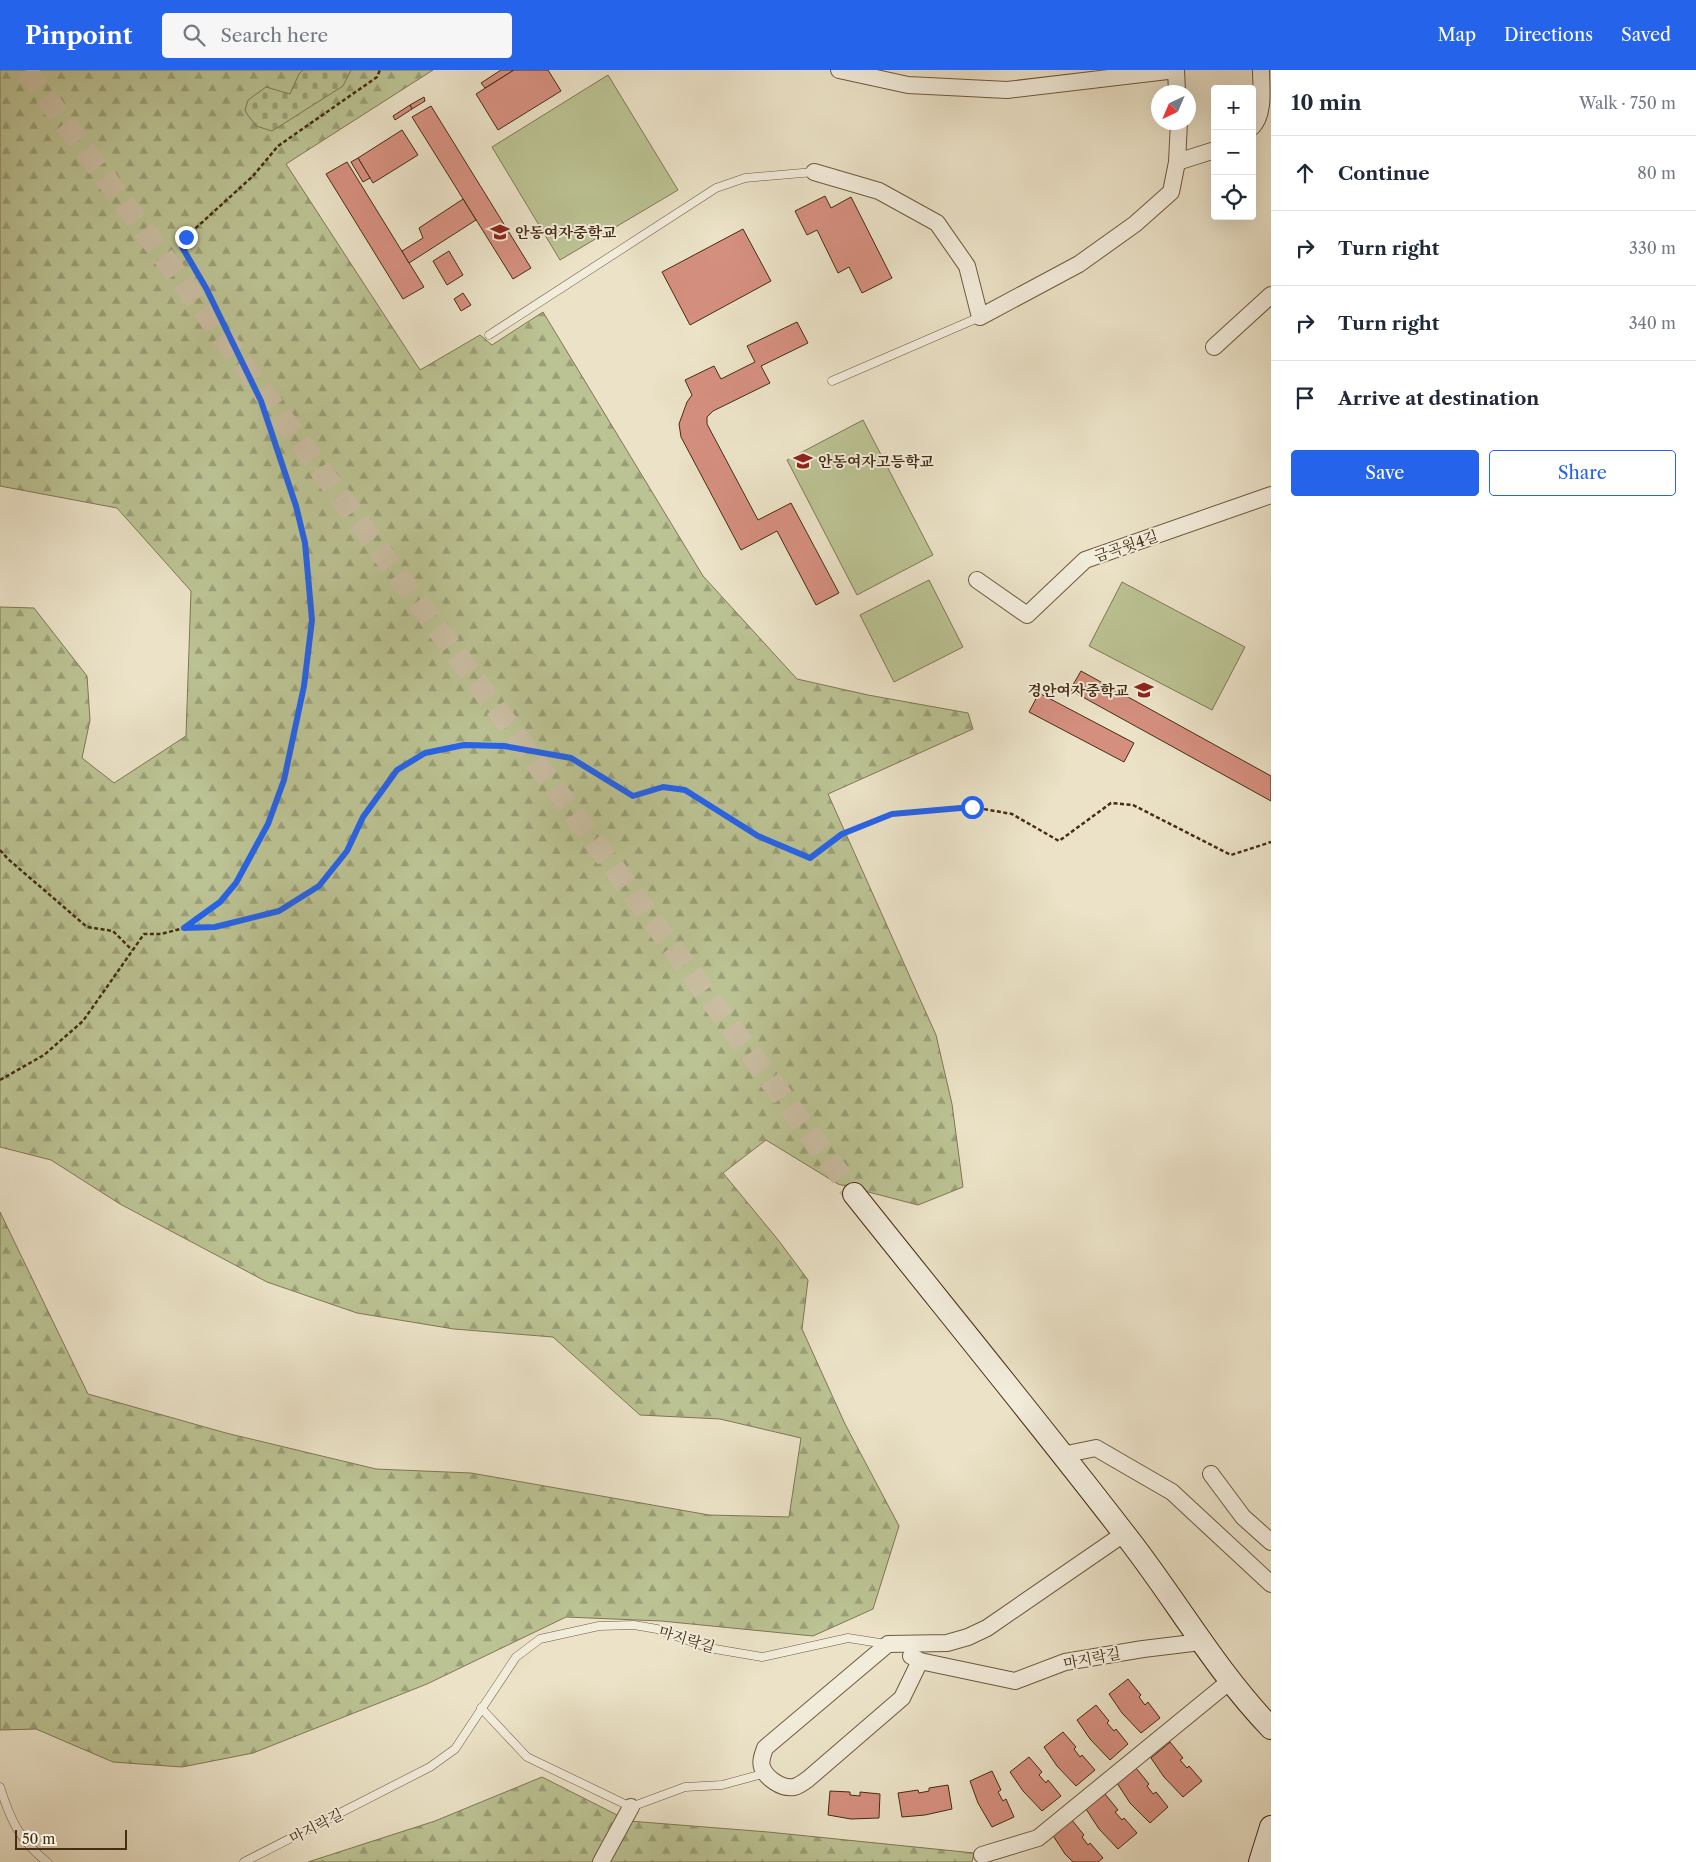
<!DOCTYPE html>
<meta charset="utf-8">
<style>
:root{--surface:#fff;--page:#f6f6f7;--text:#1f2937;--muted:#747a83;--line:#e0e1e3;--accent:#2563eb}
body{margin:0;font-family:"Libre Caslon Text","Noto Serif KR",serif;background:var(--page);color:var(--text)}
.controls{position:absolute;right:15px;top:15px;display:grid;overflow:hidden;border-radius:5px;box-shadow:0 5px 20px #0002}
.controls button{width:45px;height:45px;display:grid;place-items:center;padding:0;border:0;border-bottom:1px solid var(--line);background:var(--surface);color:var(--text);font:25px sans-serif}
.compass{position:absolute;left:1151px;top:15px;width:45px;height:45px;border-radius:50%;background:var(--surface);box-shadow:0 5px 20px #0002;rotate:224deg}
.scale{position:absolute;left:15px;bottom:12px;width:112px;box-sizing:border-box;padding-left:5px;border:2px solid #462c12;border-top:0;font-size:14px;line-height:18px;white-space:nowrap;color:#462c12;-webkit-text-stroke:4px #f2ecdb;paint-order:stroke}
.stop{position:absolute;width:15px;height:15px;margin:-11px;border:4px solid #2563eb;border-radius:50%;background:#fff}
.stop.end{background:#2563eb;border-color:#fff;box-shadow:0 1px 5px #0008}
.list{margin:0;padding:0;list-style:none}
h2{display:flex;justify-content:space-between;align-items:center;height:65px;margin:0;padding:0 20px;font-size:21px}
h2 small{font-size:16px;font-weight:400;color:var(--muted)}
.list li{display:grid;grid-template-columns:32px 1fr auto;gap:15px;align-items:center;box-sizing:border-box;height:75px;padding:0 20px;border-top:1px solid var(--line)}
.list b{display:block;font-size:19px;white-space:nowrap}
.list em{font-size:16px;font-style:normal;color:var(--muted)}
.actions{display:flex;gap:10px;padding:15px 20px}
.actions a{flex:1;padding:11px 0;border:1px solid var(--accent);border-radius:5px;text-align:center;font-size:18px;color:var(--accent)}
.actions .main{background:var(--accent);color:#fff}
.icon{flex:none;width:28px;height:28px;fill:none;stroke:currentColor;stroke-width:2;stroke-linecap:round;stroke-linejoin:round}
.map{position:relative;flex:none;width:1271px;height:1792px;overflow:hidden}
header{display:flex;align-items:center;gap:30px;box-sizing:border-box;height:70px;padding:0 25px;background:var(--accent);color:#fff}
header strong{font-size:24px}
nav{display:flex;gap:28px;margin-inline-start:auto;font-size:18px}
.search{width:350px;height:45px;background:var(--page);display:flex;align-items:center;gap:12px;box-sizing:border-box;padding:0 18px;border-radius:5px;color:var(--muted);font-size:19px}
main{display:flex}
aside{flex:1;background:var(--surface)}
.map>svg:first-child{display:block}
.forest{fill:url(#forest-firs);stroke:#807752}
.cemetery{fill:url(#cemetery-stones);stroke:#807752}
.pitch{fill:#bbc293;stroke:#807752}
.building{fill:#d58f7f;stroke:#462c12}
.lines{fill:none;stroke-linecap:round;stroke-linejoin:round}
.secondary-tunnel{stroke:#cabea3;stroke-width:22;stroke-dasharray:22 11;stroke-linecap:butt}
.lane-casing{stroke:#6f5a3f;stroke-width:9}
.street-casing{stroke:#6f5a3f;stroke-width:18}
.secondary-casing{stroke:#462c12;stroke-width:24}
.path{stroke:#462c12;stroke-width:2.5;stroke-dasharray:4 2.5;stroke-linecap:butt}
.lane{stroke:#f2ecdb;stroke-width:8}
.street{stroke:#f2ecdb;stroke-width:16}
.secondary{stroke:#f2ecdb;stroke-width:22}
.route{stroke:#2563eb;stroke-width:6}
.labels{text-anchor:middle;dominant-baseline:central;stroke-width:4;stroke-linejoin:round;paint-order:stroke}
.poi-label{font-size:15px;font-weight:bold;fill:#462c12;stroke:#f2ecdb;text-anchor:start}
.street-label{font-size:15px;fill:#462c12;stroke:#f2ecdb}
</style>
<header>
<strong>Pinpoint</strong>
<div class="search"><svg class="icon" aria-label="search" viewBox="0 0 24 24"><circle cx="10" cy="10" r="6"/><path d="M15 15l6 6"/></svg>Search here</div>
<nav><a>Map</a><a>Directions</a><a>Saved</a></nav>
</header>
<main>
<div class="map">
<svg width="1271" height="1792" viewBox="0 0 1271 1792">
<defs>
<pattern id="forest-firs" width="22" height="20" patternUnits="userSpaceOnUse" patternTransform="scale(1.25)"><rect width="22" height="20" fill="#bbc293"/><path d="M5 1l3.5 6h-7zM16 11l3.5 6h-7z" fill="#9a9e77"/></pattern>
<pattern id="cemetery-stones" width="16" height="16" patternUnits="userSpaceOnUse" patternTransform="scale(1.25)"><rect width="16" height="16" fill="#bbc293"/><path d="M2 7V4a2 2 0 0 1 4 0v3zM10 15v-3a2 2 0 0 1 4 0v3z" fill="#9a9e77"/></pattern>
</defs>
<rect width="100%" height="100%" fill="#ebe2c7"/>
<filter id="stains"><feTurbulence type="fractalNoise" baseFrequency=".004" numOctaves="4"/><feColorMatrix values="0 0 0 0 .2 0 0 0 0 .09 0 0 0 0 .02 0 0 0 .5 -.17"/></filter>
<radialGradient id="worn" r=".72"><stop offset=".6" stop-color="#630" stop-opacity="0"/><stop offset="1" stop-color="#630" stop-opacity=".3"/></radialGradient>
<!-- forest -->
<g class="forest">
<polygon points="0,0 433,0 286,94 420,300 480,265 492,275 543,242 703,506 797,609 868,625 968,643 973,659 828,724 936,965 952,1034 963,1117 918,1135 838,1114 766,1070 723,1103 779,1171 808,1210 802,1259 845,1354 899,1456 873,1539 813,1566 661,1551 566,1547 427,1614 253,1683 182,1697 113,1692 36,1659 0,1660 0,1142 88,1324 226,1363 376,1399 471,1403 709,1445 789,1447 801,1368 720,1349 640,1345 553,1267 454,1259 357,1243 267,1212 120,1134 51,1090 0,1077 0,537 34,538 87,606 90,650 82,688 114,713 186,666 191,521 117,438 0,416"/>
<polygon points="542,1707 629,1751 768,1762 974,1783 972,1792 308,1792 435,1751"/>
</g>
<!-- cemetery -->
<polygon class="cemetery" points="303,0 351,0 343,16 272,61 256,56 247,44 245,40 248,30 266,17 290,24 299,4"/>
<!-- pitch -->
<g class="pitch">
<polygon points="608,5 678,120 560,190 492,77"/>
<polygon points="863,350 933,485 857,525 787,390"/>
<polygon points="929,510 963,577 894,612 860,545"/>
<polygon points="1122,512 1245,577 1212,640 1089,576"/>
</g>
<!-- building -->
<g class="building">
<polygon points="501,0 514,0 485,18 481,13"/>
<polygon points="514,0 548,0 561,21 498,60 476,24"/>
<polygon points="424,27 425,31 412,39 410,35"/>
<polygon points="410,35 412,39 395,50 393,46"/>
<polygon points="431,36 531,198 513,209 412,47"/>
<polygon points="402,60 418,85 373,113 358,88"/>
<polygon points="358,88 370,108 363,112 351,92"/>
<polygon points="347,92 424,217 403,229 326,104"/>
<polygon points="825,126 831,138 851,127 892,208 862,223 849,197 838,203 817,160 807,165 795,141"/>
<polygon points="463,129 476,150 409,193 402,181 423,168 419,158"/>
<polygon points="743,159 771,211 690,255 662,202"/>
<polygon points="449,181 463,205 447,215 433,191"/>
<polygon points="463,223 471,235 461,241 454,229"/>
<polygon points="797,252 808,273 761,296 770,313 713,341 707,347 707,354 758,450 791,433 839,523 816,535 777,461 741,480 681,367 679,354 687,332 692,325 685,310 714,296 721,309 755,292 747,276"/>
<polygon points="1081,601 1271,706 1271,731 1070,620"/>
<polygon points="1039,623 1134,673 1124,692 1029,642"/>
<polygon points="1128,1609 1141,1625 1139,1627 1145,1635 1148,1632 1160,1648 1141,1663 1122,1643 1109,1624"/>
<polygon points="1096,1635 1109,1651 1107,1653 1114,1661 1116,1659 1128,1674 1110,1690 1090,1669 1077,1650"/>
<polygon points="1063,1662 1076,1677 1074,1679 1080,1687 1082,1685 1095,1700 1076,1716 1057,1696 1044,1677"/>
<polygon points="1170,1672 1183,1688 1180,1690 1187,1698 1189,1696 1202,1711 1183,1727 1164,1707 1151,1688"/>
<polygon points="1029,1687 1042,1702 1039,1705 1046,1713 1048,1710 1061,1726 1042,1741 1023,1721 1010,1702"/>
<polygon points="1136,1698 1149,1714 1147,1716 1153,1724 1156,1722 1168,1737 1150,1753 1130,1733 1117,1713"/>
<polygon points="992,1701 1001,1720 998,1722 1003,1731 1006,1729 1014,1747 992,1757 978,1733 970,1711"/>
<polygon points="948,1715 952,1739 925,1745 902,1747 898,1723 918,1720 919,1723 929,1721 929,1718"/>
<polygon points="830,1721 850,1722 850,1725 860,1726 860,1722 880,1724 879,1748 851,1749 828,1745"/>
<polygon points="1105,1724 1118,1740 1115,1742 1122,1750 1124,1748 1137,1763 1118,1779 1099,1759 1086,1739"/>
<polygon points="1071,1749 1084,1765 1082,1767 1088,1775 1090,1773 1103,1788 1098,1792 1073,1792 1065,1784 1052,1764"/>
</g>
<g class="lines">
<!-- secondary-tunnel -->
<polyline class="secondary-tunnel" points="26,0 854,1124"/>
<!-- lane casing -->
<g class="lane-casing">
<g id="lane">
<polyline points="489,265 716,118 745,108 814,102"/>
<polyline points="832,311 980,247"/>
<polyline points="481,1638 527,1687 631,1737 685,1717 722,1715 766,1703"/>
<path d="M0 1717C10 1749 20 1771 47 1792"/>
<polyline points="244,1792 430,1697 455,1679 516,1587 540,1569 599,1556 634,1555 657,1559 709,1578 762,1587 848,1568 886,1574"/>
</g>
</g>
<!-- street casing -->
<g class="street-casing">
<g id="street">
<polyline points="839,0 908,15 1007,20 1176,0"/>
<polyline points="1176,0 1177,22"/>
<path d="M1252 57C1265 44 1261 17 1261 0"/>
<polyline points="1177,92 1215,80"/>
<polyline points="814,102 879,121 937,153 967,196 980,247 1079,194 1135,154 1171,122 1177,92 1179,52"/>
<polyline points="1214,277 1271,225"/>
<polyline points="977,510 1027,545 1085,490 1271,425"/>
<polyline points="1062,1385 1096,1378 1172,1422 1271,1514"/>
<polyline points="1211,1404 1243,1447 1271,1472"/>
<polyline points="911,1586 920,1591 1015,1611 1065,1592 1143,1579 1201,1572"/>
<path d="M920 1591 902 1628 808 1709C804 1712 798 1716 794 1717 781 1719 766 1708 762 1697 760 1691 763 1684 765 1678L888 1574 947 1573 968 1567 987 1558 1125 1463"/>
<polyline points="982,1785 1038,1768 1230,1611"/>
<polyline points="601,1792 631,1737"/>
</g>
</g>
<!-- secondary casing -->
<g class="secondary-casing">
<g id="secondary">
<path d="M854 1124C944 1237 1035 1348 1123 1462 1174 1526 1214 1599 1271 1658"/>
<polyline points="1260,1792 1271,1757"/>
</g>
</g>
<!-- path -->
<g class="path">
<polyline points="0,780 8,789 87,857 113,861 132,880"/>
<polyline points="185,857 219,832 236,813 268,754 284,710 304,616 312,550 305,473 296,436 261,331 205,218 182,177 186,167 253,106 278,76 377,7 380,0"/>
<polyline points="0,1010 44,985 83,951 144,864 161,864 184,858 215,857 279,841 319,816 347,781 363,747 397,700 425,683 464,675 504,676 571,688 633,726 663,717 685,720 758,766 809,788 841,764 892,744 972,737 1012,744 1059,771 1111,733 1133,735 1231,785 1271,772"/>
</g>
<!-- lane -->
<use href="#lane" class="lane"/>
<!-- street -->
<use href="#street" class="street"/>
<!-- secondary -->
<use href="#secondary" class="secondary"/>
</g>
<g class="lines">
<!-- route -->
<polyline class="route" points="186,167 182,177 206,218 261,331 296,436 305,473 312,550 304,616 284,710 268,754 236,813 220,832 184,858 215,857 279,841 319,816 347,781 363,747 397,700 425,683 464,675 504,676 571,688 633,726 663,717 685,720 758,766 810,788 842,764 892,744 972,737"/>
</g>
<!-- icons -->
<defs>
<g id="school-bare" transform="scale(1.5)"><path d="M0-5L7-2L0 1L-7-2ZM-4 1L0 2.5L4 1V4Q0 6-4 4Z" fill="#8f2418" stroke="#f2ecdb" stroke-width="2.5" paint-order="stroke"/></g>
</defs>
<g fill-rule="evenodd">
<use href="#school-bare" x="500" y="162"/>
<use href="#school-bare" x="803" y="391"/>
<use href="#school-bare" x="1144" y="620"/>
</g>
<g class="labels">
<!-- poi labels -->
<g class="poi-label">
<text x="515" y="162">안동여자중학교</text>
<text x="818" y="391">안동여자고등학교</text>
<text x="1129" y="620" text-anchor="end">경안여자중학교</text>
</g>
<!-- street labels -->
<g class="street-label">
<text transform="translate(1126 476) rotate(-19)">금곡윗4길</text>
<text transform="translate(687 1569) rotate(17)">마지락길</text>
<text transform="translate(1092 1588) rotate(-11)">마지락길</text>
<text transform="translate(316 1756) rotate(-27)">마지락길</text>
</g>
</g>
<rect width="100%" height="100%" filter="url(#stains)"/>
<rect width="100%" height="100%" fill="url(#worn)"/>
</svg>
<div class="controls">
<button>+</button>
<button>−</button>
<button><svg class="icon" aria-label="locate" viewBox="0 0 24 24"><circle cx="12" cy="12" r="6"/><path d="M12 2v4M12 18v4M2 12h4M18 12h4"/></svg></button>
</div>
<svg class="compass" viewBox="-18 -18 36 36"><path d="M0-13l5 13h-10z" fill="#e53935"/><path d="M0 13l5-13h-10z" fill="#747a83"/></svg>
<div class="scale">50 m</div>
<div class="stop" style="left:972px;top:737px"></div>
<div class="stop end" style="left:186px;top:167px"></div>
</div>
<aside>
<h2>10 min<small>Walk · 750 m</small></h2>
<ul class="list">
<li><svg class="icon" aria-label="ahead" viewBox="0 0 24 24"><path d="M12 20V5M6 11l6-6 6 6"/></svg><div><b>Continue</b></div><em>80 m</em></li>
<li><svg class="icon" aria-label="right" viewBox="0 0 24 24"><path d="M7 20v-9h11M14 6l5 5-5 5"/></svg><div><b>Turn right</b></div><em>330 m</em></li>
<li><svg class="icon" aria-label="right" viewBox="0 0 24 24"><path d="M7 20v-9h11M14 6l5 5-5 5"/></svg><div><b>Turn right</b></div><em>340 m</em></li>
<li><svg class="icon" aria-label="arrive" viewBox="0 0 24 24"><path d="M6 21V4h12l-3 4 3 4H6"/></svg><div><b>Arrive at destination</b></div></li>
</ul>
<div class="actions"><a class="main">Save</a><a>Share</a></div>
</aside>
</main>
